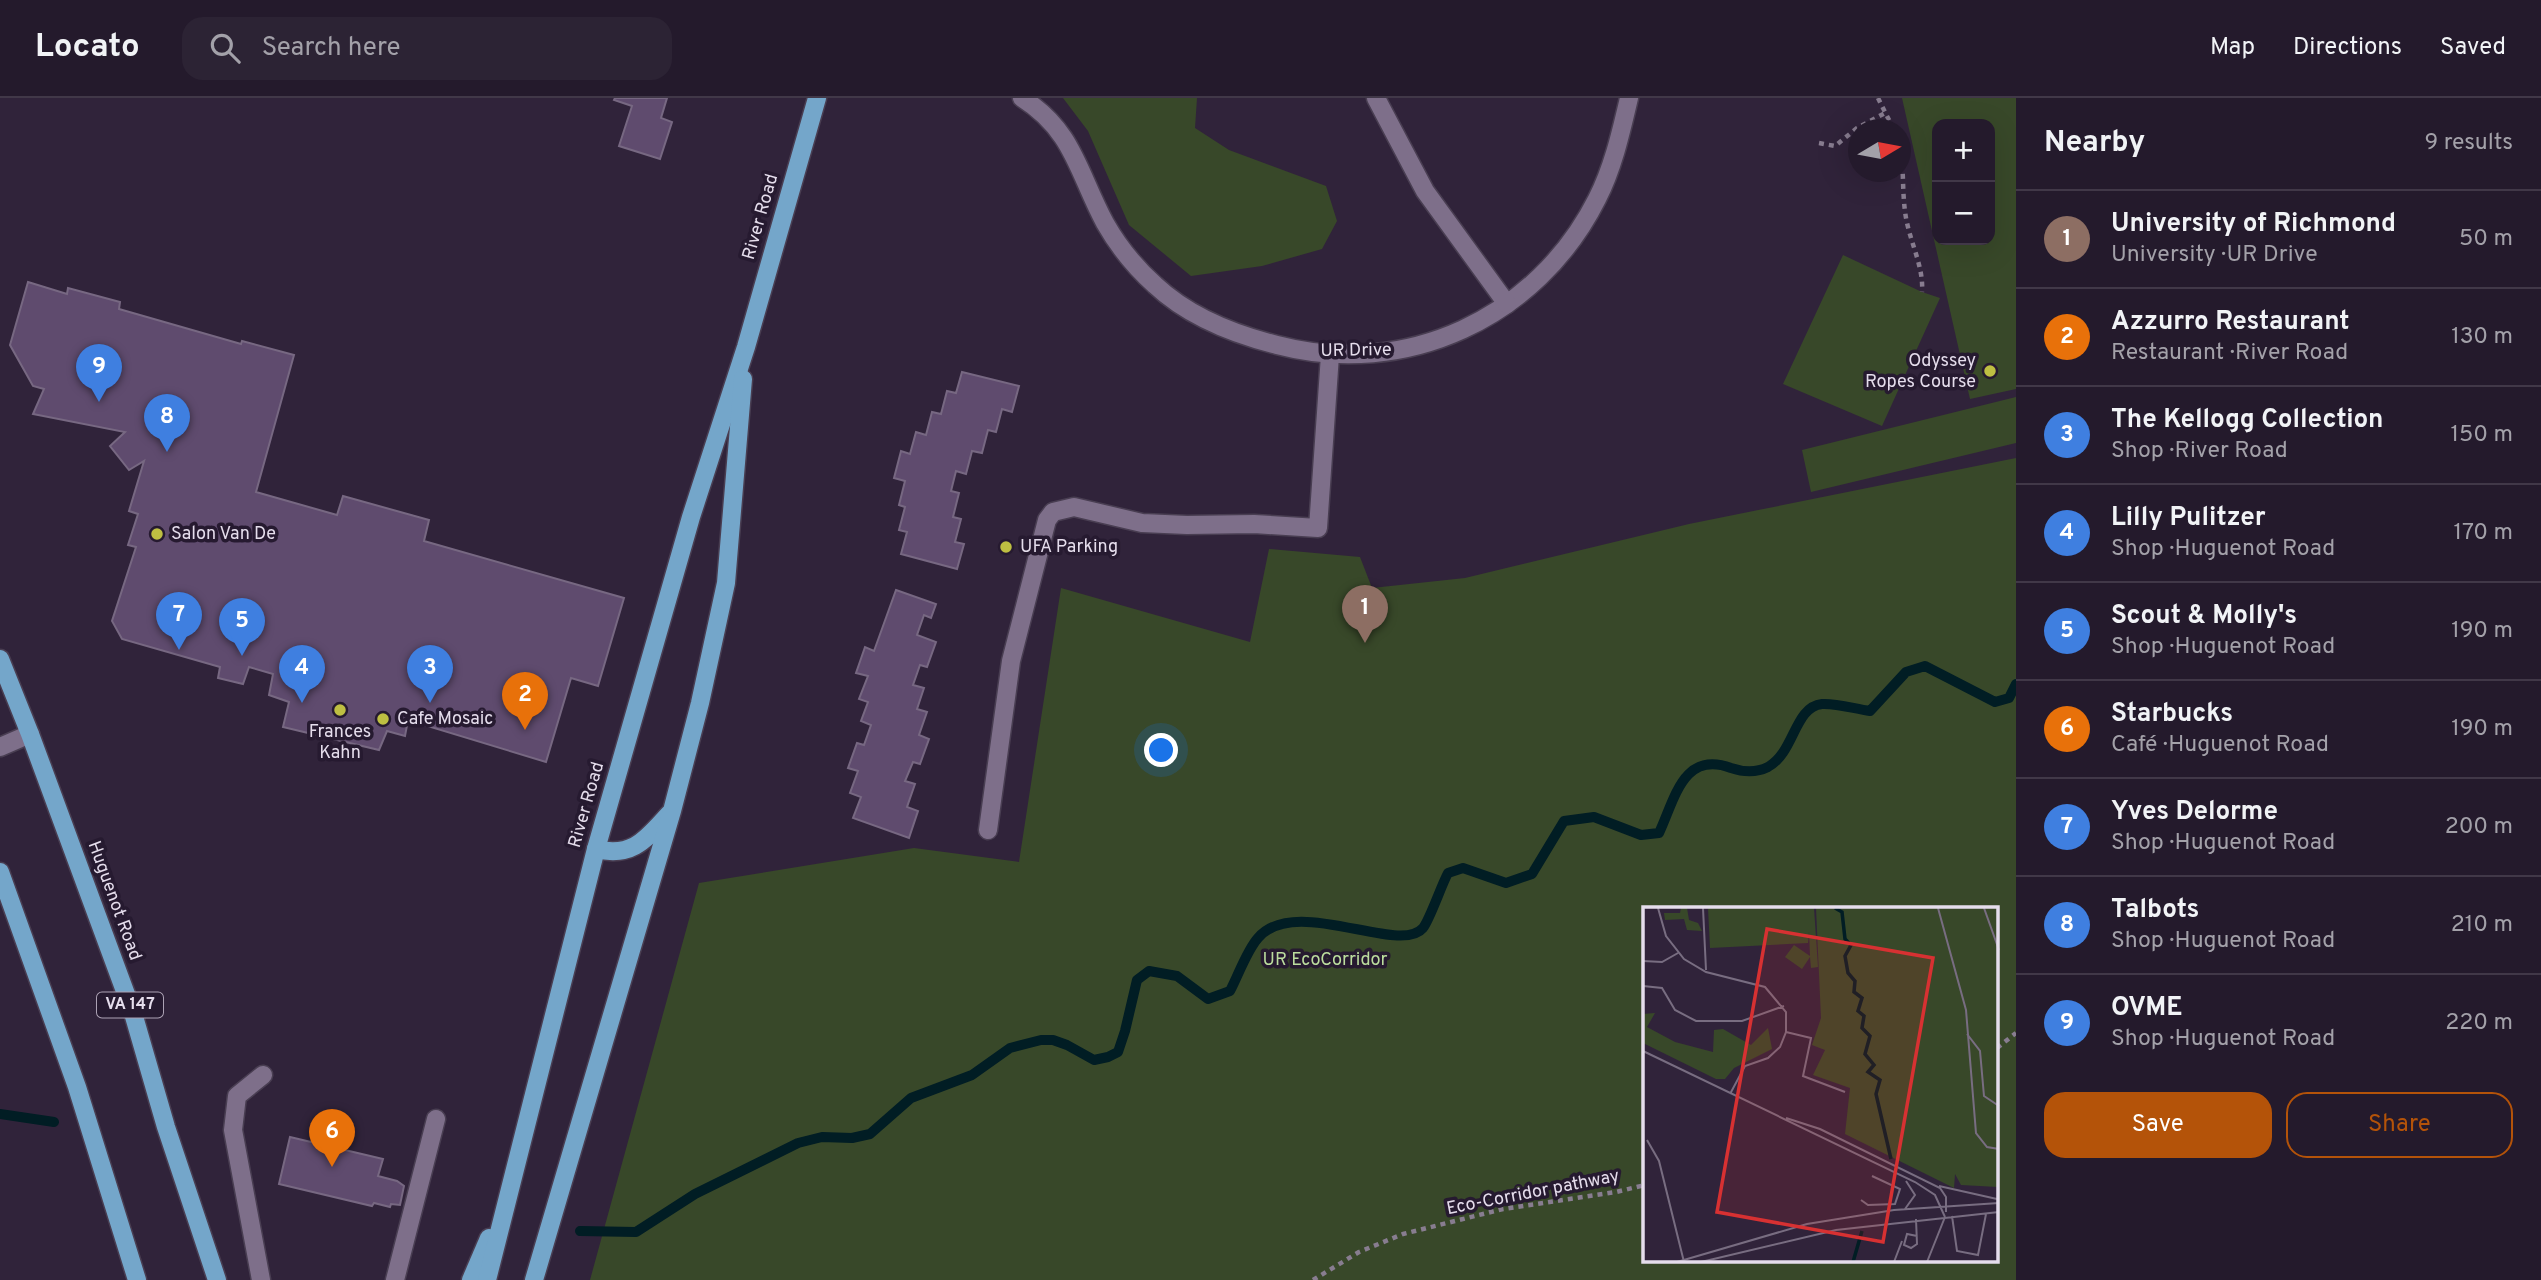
<!DOCTYPE html>
<meta charset="utf-8">
<style>
:root{--surface:#241a2c;--page:#2c2334;--text:#f1f3f6;--muted:#a3a1a9;--line:#413848;--accent:#b45309}
body{margin:0;font-family:Overpass,sans-serif;background:var(--page);color:var(--text)}
.controls{position:absolute;right:21px;top:21px;display:grid;overflow:hidden;border-radius:14px;box-shadow:0 7px 28px #0002}
.controls button{width:63px;height:63px;display:grid;place-items:center;padding:0;border:0;border-bottom:2px solid var(--line);background:var(--surface);color:var(--text);font:35px sans-serif}
.compass{position:absolute;left:1848px;top:21px;width:63px;height:63px;border-radius:50%;background:var(--surface);box-shadow:0 7px 28px #0002;rotate:80deg}
.you{position:absolute;left:1162px;top:653px;width:24px;height:24px;margin:-18px;border:5px solid #fff;border-radius:50%;background:#1a73e8;box-shadow:0 0 0 10px #1a73e833}
.badge{display:grid;place-items:center;width:46px;height:46px;border-radius:50%;background:var(--accent);color:#fff;font-size:23px;font-weight:700}
.pin{position:absolute;translate:-50% -58px;filter:drop-shadow(0 2px 4px #0008)}
.pin::after{content:'';position:absolute;top:37px;width:24px;height:21px;background:inherit;clip-path:polygon(0 0,100% 0,50% 100%)}
.list{margin:0;padding:0;list-style:none}
h2{display:flex;justify-content:space-between;align-items:center;height:91px;margin:0;padding:0 28px;font-size:30px}
h2 small{font-size:23px;font-weight:400;color:var(--muted)}
.list li{display:grid;grid-template-columns:46px 1fr auto;gap:21px;align-items:center;box-sizing:border-box;height:98px;padding:0 28px;border-top:2px solid var(--line)}
.list b{display:block;font-size:26px;white-space:nowrap}
.list p{margin:0;font-size:23px;white-space:nowrap;color:var(--muted)}
.list em{font-size:23px;font-style:normal;color:var(--muted)}
.actions{display:flex;gap:14px;padding:21px 28px}
.actions a{flex:1;padding:16px 0;border:2px solid var(--accent);border-radius:21px;text-align:center;font-size:24px;color:var(--accent)}
.actions .main{background:var(--accent);color:#fff}
.icon{flex:none;width:38px;height:38px;fill:none;stroke:currentColor;stroke-width:2;stroke-linecap:round;stroke-linejoin:round}
.map{position:relative;flex:none;width:2016px;height:1182px;overflow:hidden}
header{display:flex;align-items:center;gap:42px;box-sizing:border-box;height:98px;padding:0 35px;background:var(--surface);border-bottom:2px solid var(--line)}
header strong{font-size:33px}
nav{display:flex;gap:38px;margin-inline-start:auto;font-size:24px}
.search{width:490px;height:63px;background:var(--page);display:flex;align-items:center;gap:18px;box-sizing:border-box;padding:0 24px;border-radius:21px;color:var(--muted);font-size:26px}
main{display:flex}
aside{flex:1;background:var(--surface)}
.map>svg:first-child{display:block}
.green{fill:#384829;fill-rule:evenodd}
.lines{fill:none;stroke-linecap:round;stroke-linejoin:round}
.stream{stroke:#011d24;stroke-width:10}
.building{fill:#5f4b6e;stroke:#776882;stroke-width:2}
.minor-casing{stroke:#493e52;stroke-width:21}
.major-casing{stroke:#493e52;stroke-width:21}
.path{stroke:#887d90;stroke-width:4.5;stroke-dasharray:5 5;stroke-linecap:butt}
.minor{stroke:#7e6f8a;stroke-width:18}
.major{stroke:#74a6ca;stroke-width:18}
.poi-dot{fill:#bebf42;stroke:#261a30;stroke-width:2.5}
.labels{text-anchor:middle;dominant-baseline:central;stroke-width:7;stroke-linejoin:round;paint-order:stroke}
.shield{fill:#261a30;stroke:#aca2b4;stroke-width:2}
.shield-label{font-size:16px;font-weight:bold;fill:#e5ddec}
.street-label{font-size:18px;fill:#e5ddec;stroke:#261a30}
.poi-label{font-size:18px;fill:#e5ddec;stroke:#261a30;text-anchor:start}
.park-label{font-size:18px;fill:#bcde9e;stroke:#261a30}
.inset-river{fill:none;stroke:#011d24;stroke-width:3.5}
.inset-road{fill:none;stroke:#786d81;stroke-width:2}
.view{fill:#d73132;fill-opacity:0.15;stroke:#d73132;stroke-width:3.5}
.inset-edge{fill:none;stroke:#e5ddec;stroke-width:3.5}
</style>
<header>
<strong>Locato</strong>
<div class="search"><svg class="icon" aria-label="search" viewBox="0 0 24 24"><circle cx="10" cy="10" r="6"/><path d="M15 15l6 6"/></svg>Search here</div>
<nav><a>Map</a><a>Directions</a><a>Saved</a></nav>
</header>
<main>
<div class="map">
<svg width="2016" height="1182" viewBox="0 0 2016 1182">
<rect width="100%" height="100%" fill="#30233a"/>
<!-- green -->
<g class="green">
<polygon points="1063,0 1197,0 1195,30 1229,52 1326,88 1337,123 1322,151 1262,168 1191,178 1129,127 1088,33"/>
<path d="M1902 0H2016V291L1970 301ZM1990 26V142H1937V26Z"/>
<polygon points="1843,157 1922,194 1940,200 1882,328 1783,286"/>
<polygon points="2016,299 2016,345 1811,394 1802,352"/>
<path d="M2016 360V1182H590L699 785 914 750 1019 764 1061 490 1250 544 1269 451 1360 459 1372 490 1465 480 1689 426ZM1645 811H1997V1163H1645Z"/>
</g>
<g class="lines">
<!-- stream -->
<g class="stream">
<polyline points="0,1016 54,1024"/>
<path d="M580 1133 636 1134 695 1096 798 1045 822 1039 852 1040 870 1036 911 1000 972 977 1010 950 1041 942H1053L1067 947 1094 962 1108 959 1118 954 1125 933 1137 882 1149 873 1177 878 1208 901 1230 893C1238 878 1247 852 1258 840 1295 796 1400 858 1423 830 1430 821 1441 788 1448 775L1463 770 1506 785 1532 776 1564 723 1594 719 1641 737 1659 735C1675 701 1683 652 1731 670 1743 674 1756 675 1768 669 1795 654 1794 609 1822 606 1836 605 1855 611 1870 613L1906 574 1925 568 1995 604 2009 600 2016 586"/>
</g>
</g>
<!-- building -->
<g class="building">
<polygon points="615,0 667,0 661,20 672,24 660,61 619,48 632,8 614,2"/>
<polygon points="28,184 67,196 68,190 120,204 119,211 241,246 242,243 294,257 256,394 337,417 343,398 429,422 424,443 624,500 598,588 571,580 546,664 408,622 405,638 387,633 379,652 283,629 289,604 269,597 273,576 249,569 243,586 218,580 220,569 122,541 112,523 136,449 128,447 138,416 129,413 144,363 129,372 110,348 125,334 33,316 44,291 33,288 10,247"/>
<polygon points="962,274 1019,288 1012,314 1002,311 996,334 988,332 982,355 972,353 966,376 956,373 951,393 959,395 953,419 961,421 955,444 964,446 957,471 901,456 907,434 899,432 905,409 899,407 905,383 894,380 901,353 910,356 916,334 926,337 932,314 941,316 947,293 956,295"/>
<polygon points="896,492 936,506 931,520 924,517 917,537 936,544 927,569 920,567 913,587 924,590 917,611 927,614 919,637 929,641 920,666 913,664 905,683 915,686 907,709 918,713 909,740 853,720 861,699 850,695 858,673 848,670 857,645 864,647 871,627 861,623 868,604 859,601 868,578 856,575 865,549 874,553"/>
<polygon points="290,1039 383,1061 378,1078 397,1083 404,1088 400,1107 391,1106 390,1109 374,1105 372,1108 279,1086"/>
</g>
<g class="lines">
<!-- minor casing -->
<g class="minor-casing">
<g id="minor">
<path d="M1022 0C1074 33 1078 75 1105 125 1118 148 1136 170 1155 187 1189 219 1233 236 1277 247 1406 281 1537 220 1597 101 1613 70 1621 34 1629 0"/>
<polyline points="1376,0 1425,93 1507,206"/>
<polyline points="0,649 30,636"/>
<polyline points="988,732 1011,563 1047,422 1053,414 1074,409 1142,425 1187,427 1254,426 1318,430 1330,257"/>
<polyline points="261,1182 233,1032 237,998 263,977"/>
<polyline points="395,1182 436,1021"/>
</g>
</g>
<!-- major casing -->
<g class="major-casing">
<g id="major">
<polyline points="0,561 30,636 133,915 166,1029 217,1182"/>
<path d="M596 751C633 760 646 741 669 716"/>
<polyline points="0,774 77,989 137,1182"/>
<polyline points="471,1182 489,1140"/>
<polyline points="487,1182 596,751 691,419 746,249 817,0"/>
<polyline points="534,1182 672,713 700,605 726,485 743,281"/>
</g>
</g>
<!-- path -->
<g class="path">
<polyline points="1878,0 1894,32"/>
<polyline points="1819,45 1835,48 1857,30 1887,14"/>
<path d="M1900 46C1904 68 1902 91 1905 113 1908 141 1924 167 1922 194"/>
<polyline points="1997,950 2016,935"/>
<polyline points="1313,1182 1359,1154 1403,1136 1503,1111 1616,1094 1645,1087"/>
</g>
<!-- minor -->
<use href="#minor" class="minor"/>
<!-- major -->
<use href="#major" class="major"/>
</g>
<!-- markers -->
<g class="poi-dot">
<circle cx="1990" cy="273" r="7"/>
<circle cx="157" cy="436" r="7"/>
<circle cx="1006" cy="449" r="7"/>
<circle cx="340" cy="612" r="7"/>
<circle cx="383" cy="621" r="7"/>
</g>
<g class="labels">
<!-- shield labels -->
<rect class="shield" x="97" y="894.5" width="66" height="25" rx="5"/>
<g class="shield-label">
<text x="130" y="907">VA 147</text>
</g>
<!-- street labels -->
<g class="street-label">
<text transform="translate(761 119) rotate(-74)">River Road</text>
<text transform="translate(1356 253) rotate(-1)">UR Drive</text>
<text transform="translate(587 707) rotate(-74)">River Road</text>
<text transform="translate(114 803) rotate(70)">Huguenot Road</text>
<text transform="translate(1533 1095) rotate(-11)">Eco-Corridor pathway</text>
</g>
<!-- poi labels -->
<g class="poi-label">
<text x="1976" y="263" text-anchor="end">Odyssey<tspan x="1976" dy="21">Ropes Course</tspan></text>
<text x="171" y="436">Salon Van De</text>
<text x="1020" y="449">UFA Parking</text>
<text x="397" y="621">Cafe Mosaic</text>
<text x="340" y="634" text-anchor="middle">Frances<tspan x="340" dy="21">Kahn</tspan></text>
</g>
<!-- park labels -->
<g class="park-label">
<text x="1325" y="862">UR EcoCorridor</text>
</g>
</g>
<!-- overview -->
<g transform="translate(1643 809)">
<rect width="355" height="355" fill="#30233a"/>
<path d="M38 1H44L46 13 55 16 59 24 44 23 41 12 22 13 21 6H37ZM65 1H171L175 60 168 61 167 50 159 62 142 50 151 38 167 49 166 25 165 36 67 41ZM173 1H355V280L318 278 312 267 311 281 202 227 207 181 170 168 182 143 169 138 178 111ZM12 106 4 120 32 135 70 145 71 123 80 122 108 138 125 121 129 142 91 161 82 172H73L0 136V107Z" fill="#384829"/>
<path class="inset-river" d="M192 1 199 5 202 32 208 38 202 49 205 66 212 74 211 85 219 91 215 104 221 109 219 121 227 129 222 147 231 158 225 165 237 173 233 187 248 252M210 355 219 324"/>
<path class="inset-road" d="M15 1 23 29 41 52 63 65 122 80 143 105V125L137 140 125 151 102 159 87 187M60 1 63 63M295 1 323 103 333 226 344 240 356 242M341 1 356 43M0 54 19 55 35 46M0 79 19 81 32 103 53 114H99L141 99M143 125 168 131 160 169 202 185M324 127 337 144 341 189 356 199M0 144 272 275 292 288 302 310M143 211 177 222 297 281 303 290V305M4 233 16 254 41 355M296 279 354 292M218 293 225 298 252 297 257 282 229 269M262 302 272 288 263 274M309 309 314 344 335 348 343 307M273 312 274 337 268 341 261 338 264 327 274 329M34 355 164 317 251 303 356 296M58 355 193 323 356 305M251 355 259 334M284 355 302 310"/>
<path class="view" d="M124 22 290 51 240 335 74 305Z"/>
<rect width="355" height="355" class="inset-edge"/>
</g>
</svg>
<div class="controls">
<button>+</button>
<button>−</button>
</div>
<svg class="compass" viewBox="-18 -18 36 36"><path d="M0-13l5 13h-10z" fill="#e53935"/><path d="M0 13l5-13h-10z" fill="#a3a1a9"/></svg>
<div class="you"></div>
<div class="pin badge" style="left:1365px;top:545px;background:#8d6e63">1</div>
<div class="pin badge" style="left:525px;top:632px;background:#e8710a">2</div>
<div class="pin badge" style="left:430px;top:605px;background:#3f7fe0">3</div>
<div class="pin badge" style="left:302px;top:605px;background:#3f7fe0">4</div>
<div class="pin badge" style="left:242px;top:558px;background:#3f7fe0">5</div>
<div class="pin badge" style="left:332px;top:1069px;background:#e8710a">6</div>
<div class="pin badge" style="left:179px;top:552px;background:#3f7fe0">7</div>
<div class="pin badge" style="left:167px;top:354px;background:#3f7fe0">8</div>
<div class="pin badge" style="left:99px;top:304px;background:#3f7fe0">9</div>
</div>
<aside>
<h2>Nearby<small>9 results</small></h2>
<ul class="list">
<li><span class="badge" style="background:#8d6e63">1</span><div><b>University of Richmond</b><p>University · UR Drive</p></div><em>50 m</em></li>
<li><span class="badge" style="background:#e8710a">2</span><div><b>Azzurro Restaurant</b><p>Restaurant · River Road</p></div><em>130 m</em></li>
<li><span class="badge" style="background:#3f7fe0">3</span><div><b>The Kellogg Collection</b><p>Shop · River Road</p></div><em>150 m</em></li>
<li><span class="badge" style="background:#3f7fe0">4</span><div><b>Lilly Pulitzer</b><p>Shop · Huguenot Road</p></div><em>170 m</em></li>
<li><span class="badge" style="background:#3f7fe0">5</span><div><b>Scout &amp; Molly's</b><p>Shop · Huguenot Road</p></div><em>190 m</em></li>
<li><span class="badge" style="background:#e8710a">6</span><div><b>Starbucks</b><p>Café · Huguenot Road</p></div><em>190 m</em></li>
<li><span class="badge" style="background:#3f7fe0">7</span><div><b>Yves Delorme</b><p>Shop · Huguenot Road</p></div><em>200 m</em></li>
<li><span class="badge" style="background:#3f7fe0">8</span><div><b>Talbots</b><p>Shop · Huguenot Road</p></div><em>210 m</em></li>
<li><span class="badge" style="background:#3f7fe0">9</span><div><b>OVME</b><p>Shop · Huguenot Road</p></div><em>220 m</em></li>
</ul>
<div class="actions"><a class="main">Save</a><a>Share</a></div>
</aside>
</main>
